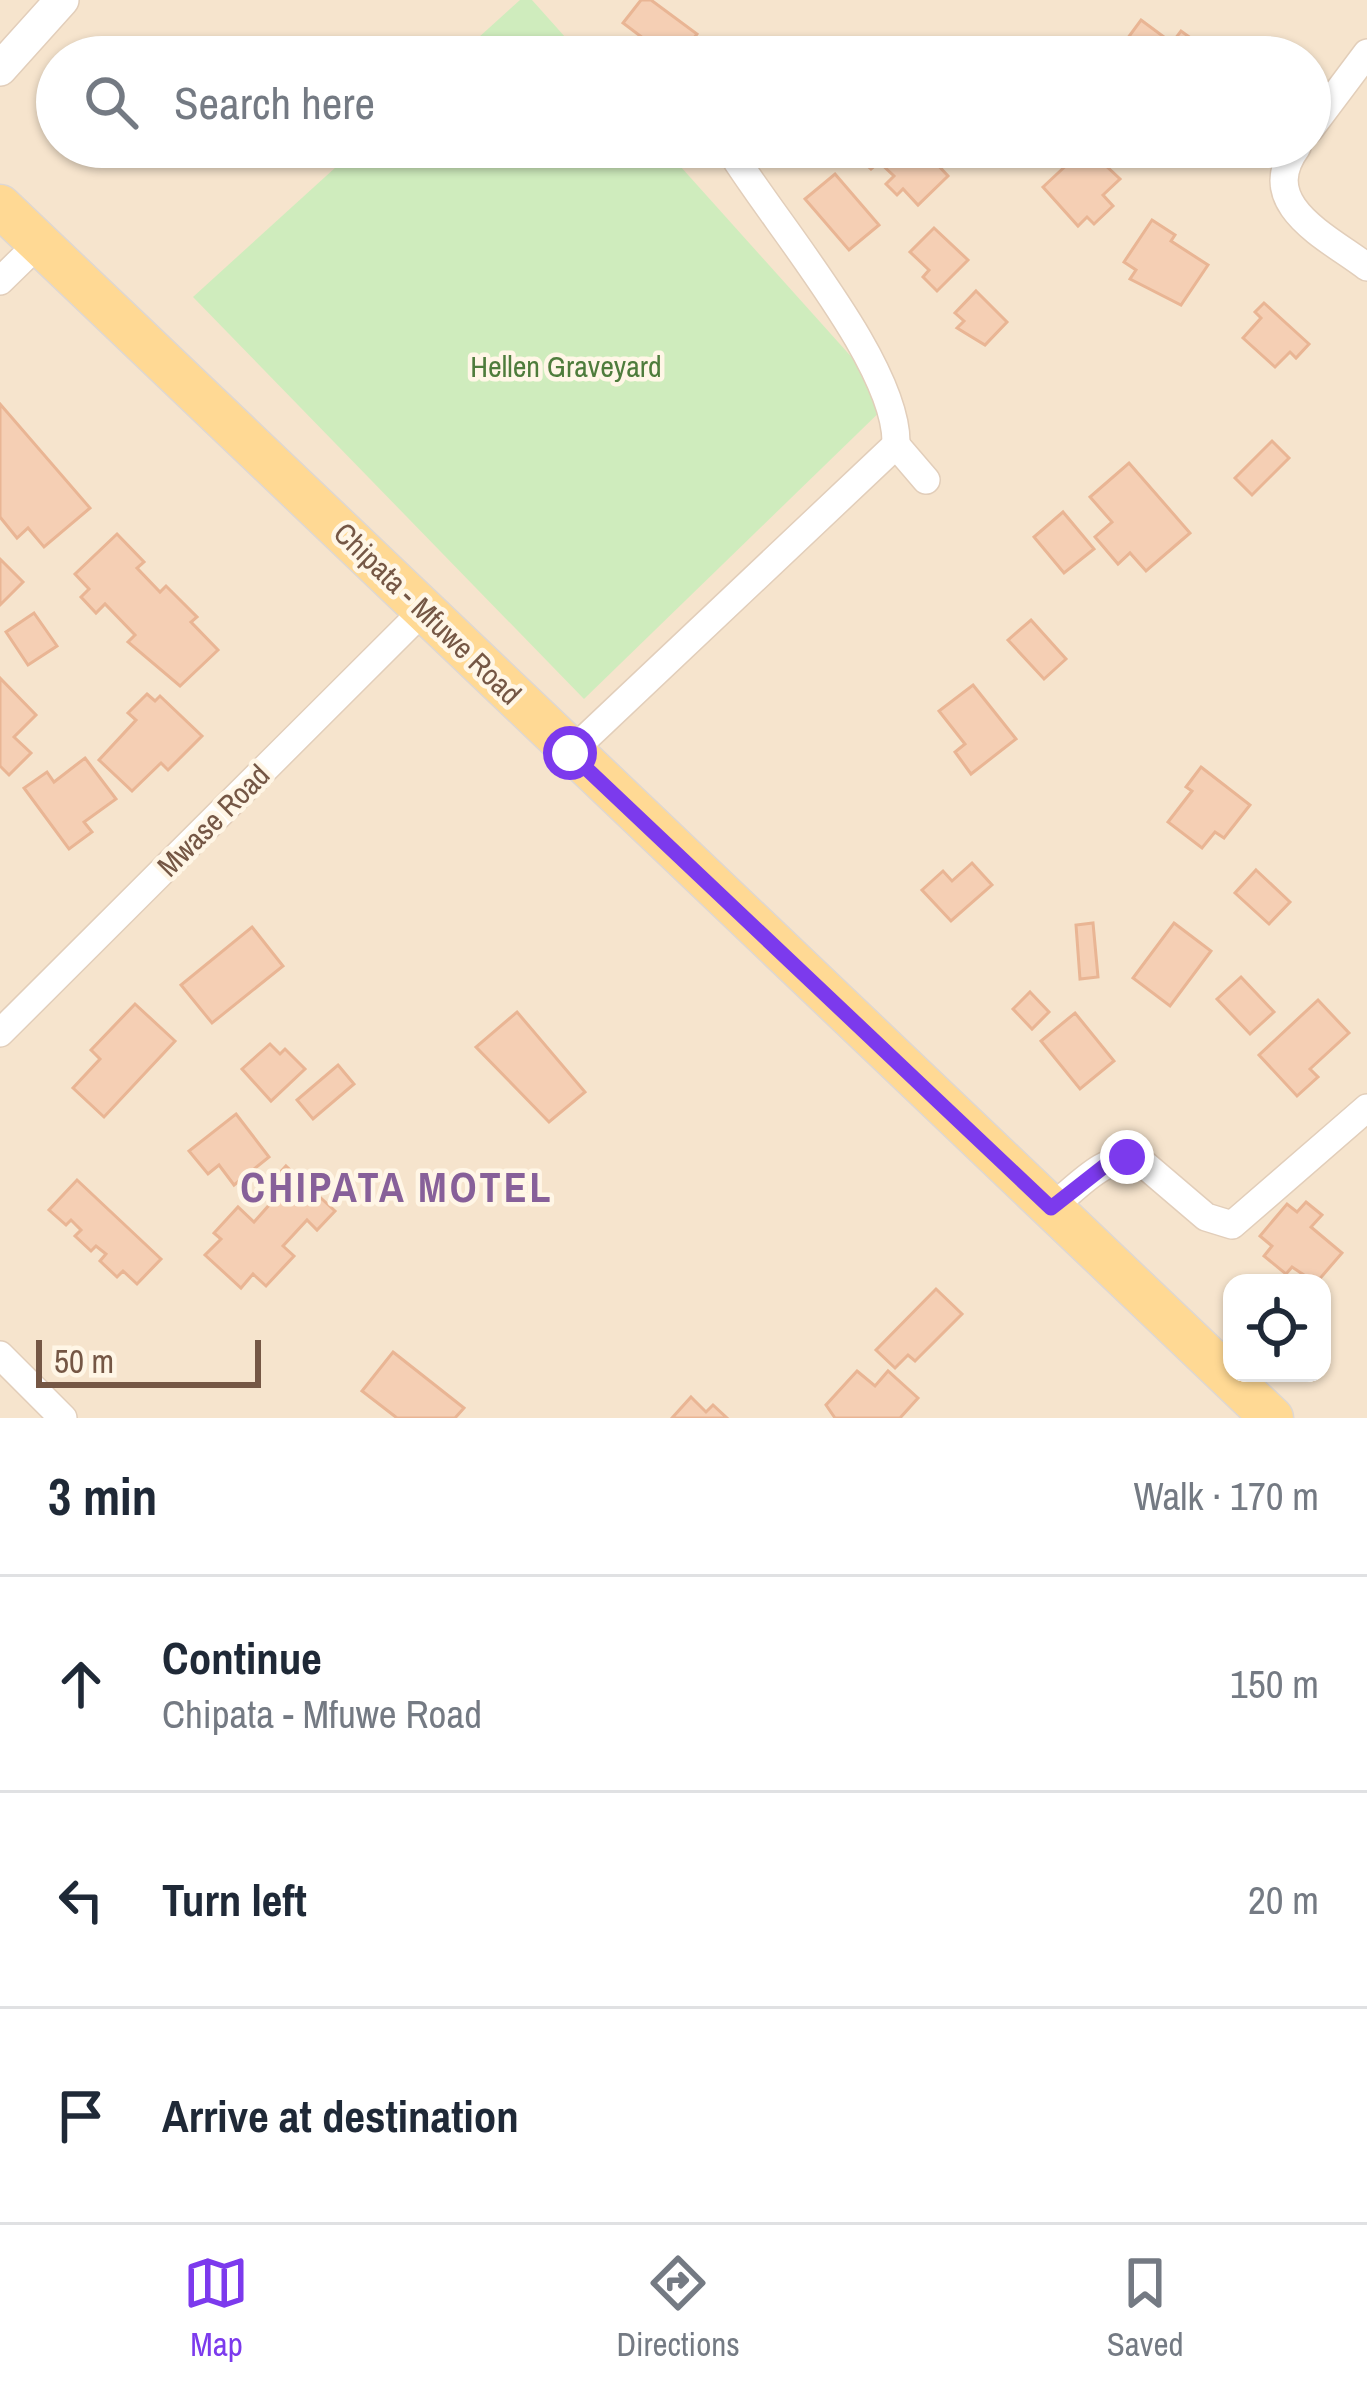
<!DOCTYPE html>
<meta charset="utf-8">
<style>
:root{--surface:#fff;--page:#f6f6f7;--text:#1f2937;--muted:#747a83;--line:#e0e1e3;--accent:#7c3aed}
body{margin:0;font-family:"Archivo Narrow",sans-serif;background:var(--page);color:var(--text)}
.controls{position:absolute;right:36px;bottom:36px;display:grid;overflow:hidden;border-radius:24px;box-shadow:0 3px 9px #0004}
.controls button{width:108px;height:108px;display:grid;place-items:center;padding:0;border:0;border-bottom:3px solid var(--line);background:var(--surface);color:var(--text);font:60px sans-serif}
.scale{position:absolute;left:36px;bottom:30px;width:225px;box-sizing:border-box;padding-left:12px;border:6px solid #755745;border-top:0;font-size:33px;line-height:42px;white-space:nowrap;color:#755745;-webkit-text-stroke:9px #fff6e6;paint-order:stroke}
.stop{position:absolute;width:36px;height:36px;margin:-27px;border:9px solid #7c3aed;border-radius:50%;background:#fff}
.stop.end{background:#7c3aed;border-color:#fff;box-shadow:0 3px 12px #0008}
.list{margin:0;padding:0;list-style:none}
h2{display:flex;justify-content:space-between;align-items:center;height:156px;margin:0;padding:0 48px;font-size:51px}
h2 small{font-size:39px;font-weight:400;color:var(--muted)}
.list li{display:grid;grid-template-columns:78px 1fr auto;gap:36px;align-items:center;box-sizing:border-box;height:216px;padding:0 48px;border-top:3px solid var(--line)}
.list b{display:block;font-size:45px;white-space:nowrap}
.list p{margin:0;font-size:39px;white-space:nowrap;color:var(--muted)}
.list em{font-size:39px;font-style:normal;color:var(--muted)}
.icon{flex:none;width:66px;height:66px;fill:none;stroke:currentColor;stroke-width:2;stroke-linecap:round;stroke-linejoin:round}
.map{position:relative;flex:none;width:1367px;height:1418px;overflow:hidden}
.search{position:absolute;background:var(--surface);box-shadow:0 3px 9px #0004;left:36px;right:36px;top:36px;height:132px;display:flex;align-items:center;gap:30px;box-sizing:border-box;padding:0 42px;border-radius:66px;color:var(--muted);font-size:45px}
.sheet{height:804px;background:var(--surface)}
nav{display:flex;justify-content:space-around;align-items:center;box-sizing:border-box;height:168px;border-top:3px solid var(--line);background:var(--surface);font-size:33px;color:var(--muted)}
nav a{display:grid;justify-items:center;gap:6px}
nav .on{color:var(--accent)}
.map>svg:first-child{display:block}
.residential{fill:#f6e4cd;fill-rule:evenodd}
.green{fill:#cfecbd}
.building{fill:#f5cfb4;stroke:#e9b594;stroke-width:3}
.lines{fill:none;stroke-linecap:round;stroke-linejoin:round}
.minor-casing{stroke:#e2ceba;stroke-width:30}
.tertiary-casing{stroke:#e2ceba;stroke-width:36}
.primary-casing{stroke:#ded7d2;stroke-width:45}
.minor{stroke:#fff;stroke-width:27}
.tertiary{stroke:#fff;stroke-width:33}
.primary{stroke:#ffd994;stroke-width:42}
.route{stroke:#7c3aed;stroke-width:15}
.labels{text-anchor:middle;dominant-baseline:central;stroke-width:9;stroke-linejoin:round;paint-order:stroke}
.park-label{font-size:30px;fill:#4e7c3c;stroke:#fff6e6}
.street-label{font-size:30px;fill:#755745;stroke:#fff6e6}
.district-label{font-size:42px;font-weight:bold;letter-spacing:3px;fill:#876099;stroke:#fff6e6}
</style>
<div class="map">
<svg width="1367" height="1418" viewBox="0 0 1367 1418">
<rect width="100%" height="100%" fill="#fef2df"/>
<!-- residential -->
<path class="residential" d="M0 0H1367V1418H0ZM57 57H1310V147H57ZM1232 1283H1322V1373H1232Z"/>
<!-- green -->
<g class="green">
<polygon points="520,0 532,0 583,57 457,57"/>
<polygon points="358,147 663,147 891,401 584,699 193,297"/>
</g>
<!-- building -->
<g class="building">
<polygon points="641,0 651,0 697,34 680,57 652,57 641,49 647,41 623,23"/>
<polygon points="1141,20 1172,43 1181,31 1213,54 1129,57 1119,50"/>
<polygon points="770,39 786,56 793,50 799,57 751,57"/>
<polygon points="863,147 921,147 948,176 918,205 903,189 897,195 886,184 894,176 879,162 871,169 858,157"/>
<polygon points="1086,147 1120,179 1103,195 1113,206 1094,224 1087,217 1078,226 1043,187"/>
<polygon points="835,174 879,225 849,250 805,199"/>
<polygon points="1152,220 1175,235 1171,241 1208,265 1181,305 1130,279 1136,270 1124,262"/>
<polygon points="934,228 968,260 937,291 923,277 929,270 910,252"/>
<polygon points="976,291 1007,322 985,345 957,328 964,321 955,313"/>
<polygon points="1264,303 1309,344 1296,358 1290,352 1275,367 1243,338 1261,318 1255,312"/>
<polygon points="0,404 90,508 44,547 28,528 17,538 0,517"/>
<polygon points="1272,441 1289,458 1252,495 1235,478"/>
<polygon points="1129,463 1190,533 1146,571 1130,553 1118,564 1095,537 1112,522 1090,497"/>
<polygon points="1063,512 1094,549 1064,573 1034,537"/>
<polygon points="117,534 144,562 137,568 160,592 166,586 197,617 191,622 218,650 180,686 128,642 135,635 105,604 96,613 81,597 89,589 75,574"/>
<polygon points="0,559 23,582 0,605"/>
<polygon points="34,613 57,646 28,665 6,632"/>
<polygon points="1031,620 1066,659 1044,679 1008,640"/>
<polygon points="0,678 36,715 14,737 31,753 9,775 0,766"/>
<polygon points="973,685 1016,739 971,774 955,752 965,744 939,711"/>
<polygon points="147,694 155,701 160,696 202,736 168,770 161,763 132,791 99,760 136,720 128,713"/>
<polygon points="85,758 116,799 84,822 92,832 69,849 24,788 47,772 54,782"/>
<polygon points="1201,767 1250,805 1224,838 1215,832 1202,848 1168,822 1192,791 1186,787"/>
<polygon points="972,863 992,885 951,921 922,890 943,871 952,881"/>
<polygon points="1256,870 1290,902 1269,924 1235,893"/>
<polygon points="1093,923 1098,977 1080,979 1076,925"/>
<polygon points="1174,923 1211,951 1170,1006 1133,978"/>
<polygon points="252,927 283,966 212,1023 181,985"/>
<polygon points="1241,977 1274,1012 1250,1034 1217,999"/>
<polygon points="1030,992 1049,1012 1032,1029 1013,1009"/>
<polygon points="1318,1000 1349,1033 1310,1069 1318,1077 1297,1096 1259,1055"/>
<polygon points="135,1004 175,1041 104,1117 73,1088 100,1059 91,1050"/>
<polygon points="517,1012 585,1092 549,1122 476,1047"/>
<polygon points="1075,1013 1114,1061 1080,1089 1041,1041"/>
<polygon points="270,1044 280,1054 285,1049 305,1069 271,1101 242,1069"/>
<polygon points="338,1065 354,1084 313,1119 297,1100"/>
<polygon points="236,1114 269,1157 234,1185 219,1165 208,1174 189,1151"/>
<polygon points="286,1166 335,1211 317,1230 307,1220 283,1246 294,1256 266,1286 253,1274 241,1288 205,1255 221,1239 214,1233 238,1207 254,1222 278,1195 268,1186"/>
<polygon points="77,1180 161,1259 137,1284 123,1271 117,1277 100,1261 106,1254 96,1246 91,1251 75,1236 81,1230 71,1220 66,1225 49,1210"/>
<polygon points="1306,1202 1322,1215 1311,1227 1342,1253 1316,1283 1292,1267 1286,1274 1264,1256 1272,1246 1260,1236 1287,1204 1297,1212"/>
<polygon points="936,1289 962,1314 915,1361 908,1355 895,1368 876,1350"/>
<polygon points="393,1352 464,1408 455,1418 397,1418 362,1391"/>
<polygon points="857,1371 875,1386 888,1371 918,1398 900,1418 835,1418 826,1405"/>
<polygon points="691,1397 706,1412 713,1405 727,1418 672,1418"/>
</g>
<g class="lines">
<!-- minor casing -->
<g class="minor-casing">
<g id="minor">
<polyline points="1310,129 1367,53"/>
<path d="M728 147C772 220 899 365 896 445"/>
<path d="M1297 147C1255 204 1326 236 1367 267"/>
<polyline points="0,281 38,244"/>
<polyline points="570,753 896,445 926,480"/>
<polyline points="0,1033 427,607"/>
<path d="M1051 1208C1076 1189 1104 1154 1138 1159L1206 1217 1232 1225 1367 1108"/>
<polyline points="0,1355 63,1418"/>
</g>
</g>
<!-- tertiary casing -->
<g class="tertiary-casing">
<polyline id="tertiary" points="0,69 62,0"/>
</g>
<!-- primary casing -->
<g class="primary-casing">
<polyline id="primary" points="0,206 1272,1418"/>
</g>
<!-- minor -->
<use href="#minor" class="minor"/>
<!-- tertiary -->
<use href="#tertiary" class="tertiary"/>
<!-- primary -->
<use href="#primary" class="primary"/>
</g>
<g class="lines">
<!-- route -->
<polyline class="route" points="570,753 1051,1208 1111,1161 1127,1157"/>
</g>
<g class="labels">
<!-- park labels -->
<g class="park-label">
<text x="566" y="366">Hellen Graveyard</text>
</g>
<!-- street labels -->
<g class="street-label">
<text transform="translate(428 613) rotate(44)">Chipata - Mfuwe Road</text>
<text transform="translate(213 820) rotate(-45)">Mwase Road</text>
</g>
<!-- district labels -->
<g class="district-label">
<text x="397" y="1187">CHIPATA MOTEL</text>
</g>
</g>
</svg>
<div class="controls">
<button><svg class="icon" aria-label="locate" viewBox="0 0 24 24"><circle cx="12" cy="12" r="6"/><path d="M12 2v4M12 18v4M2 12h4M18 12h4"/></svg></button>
</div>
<div class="scale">50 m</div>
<div class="stop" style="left:570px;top:753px"></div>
<div class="stop end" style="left:1127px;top:1157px"></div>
<div class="search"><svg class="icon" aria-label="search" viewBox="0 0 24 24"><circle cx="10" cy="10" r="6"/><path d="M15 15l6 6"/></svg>Search here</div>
</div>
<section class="sheet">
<h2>3 min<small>Walk · 170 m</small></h2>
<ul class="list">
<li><svg class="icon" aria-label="ahead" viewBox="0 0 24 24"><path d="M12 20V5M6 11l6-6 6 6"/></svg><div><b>Continue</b><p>Chipata - Mfuwe Road</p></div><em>150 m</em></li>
<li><svg class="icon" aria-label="left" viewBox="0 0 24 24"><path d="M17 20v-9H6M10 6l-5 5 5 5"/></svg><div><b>Turn left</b></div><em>20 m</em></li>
<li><svg class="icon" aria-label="arrive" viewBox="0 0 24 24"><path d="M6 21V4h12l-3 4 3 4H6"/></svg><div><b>Arrive at destination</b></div></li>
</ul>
</section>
<nav>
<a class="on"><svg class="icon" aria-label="map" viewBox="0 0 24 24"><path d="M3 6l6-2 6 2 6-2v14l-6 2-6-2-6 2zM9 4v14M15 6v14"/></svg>Map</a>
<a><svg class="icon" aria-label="directions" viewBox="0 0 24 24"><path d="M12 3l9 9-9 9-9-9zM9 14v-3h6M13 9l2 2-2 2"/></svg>Directions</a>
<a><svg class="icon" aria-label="saved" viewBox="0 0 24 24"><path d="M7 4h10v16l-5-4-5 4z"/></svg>Saved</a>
</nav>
